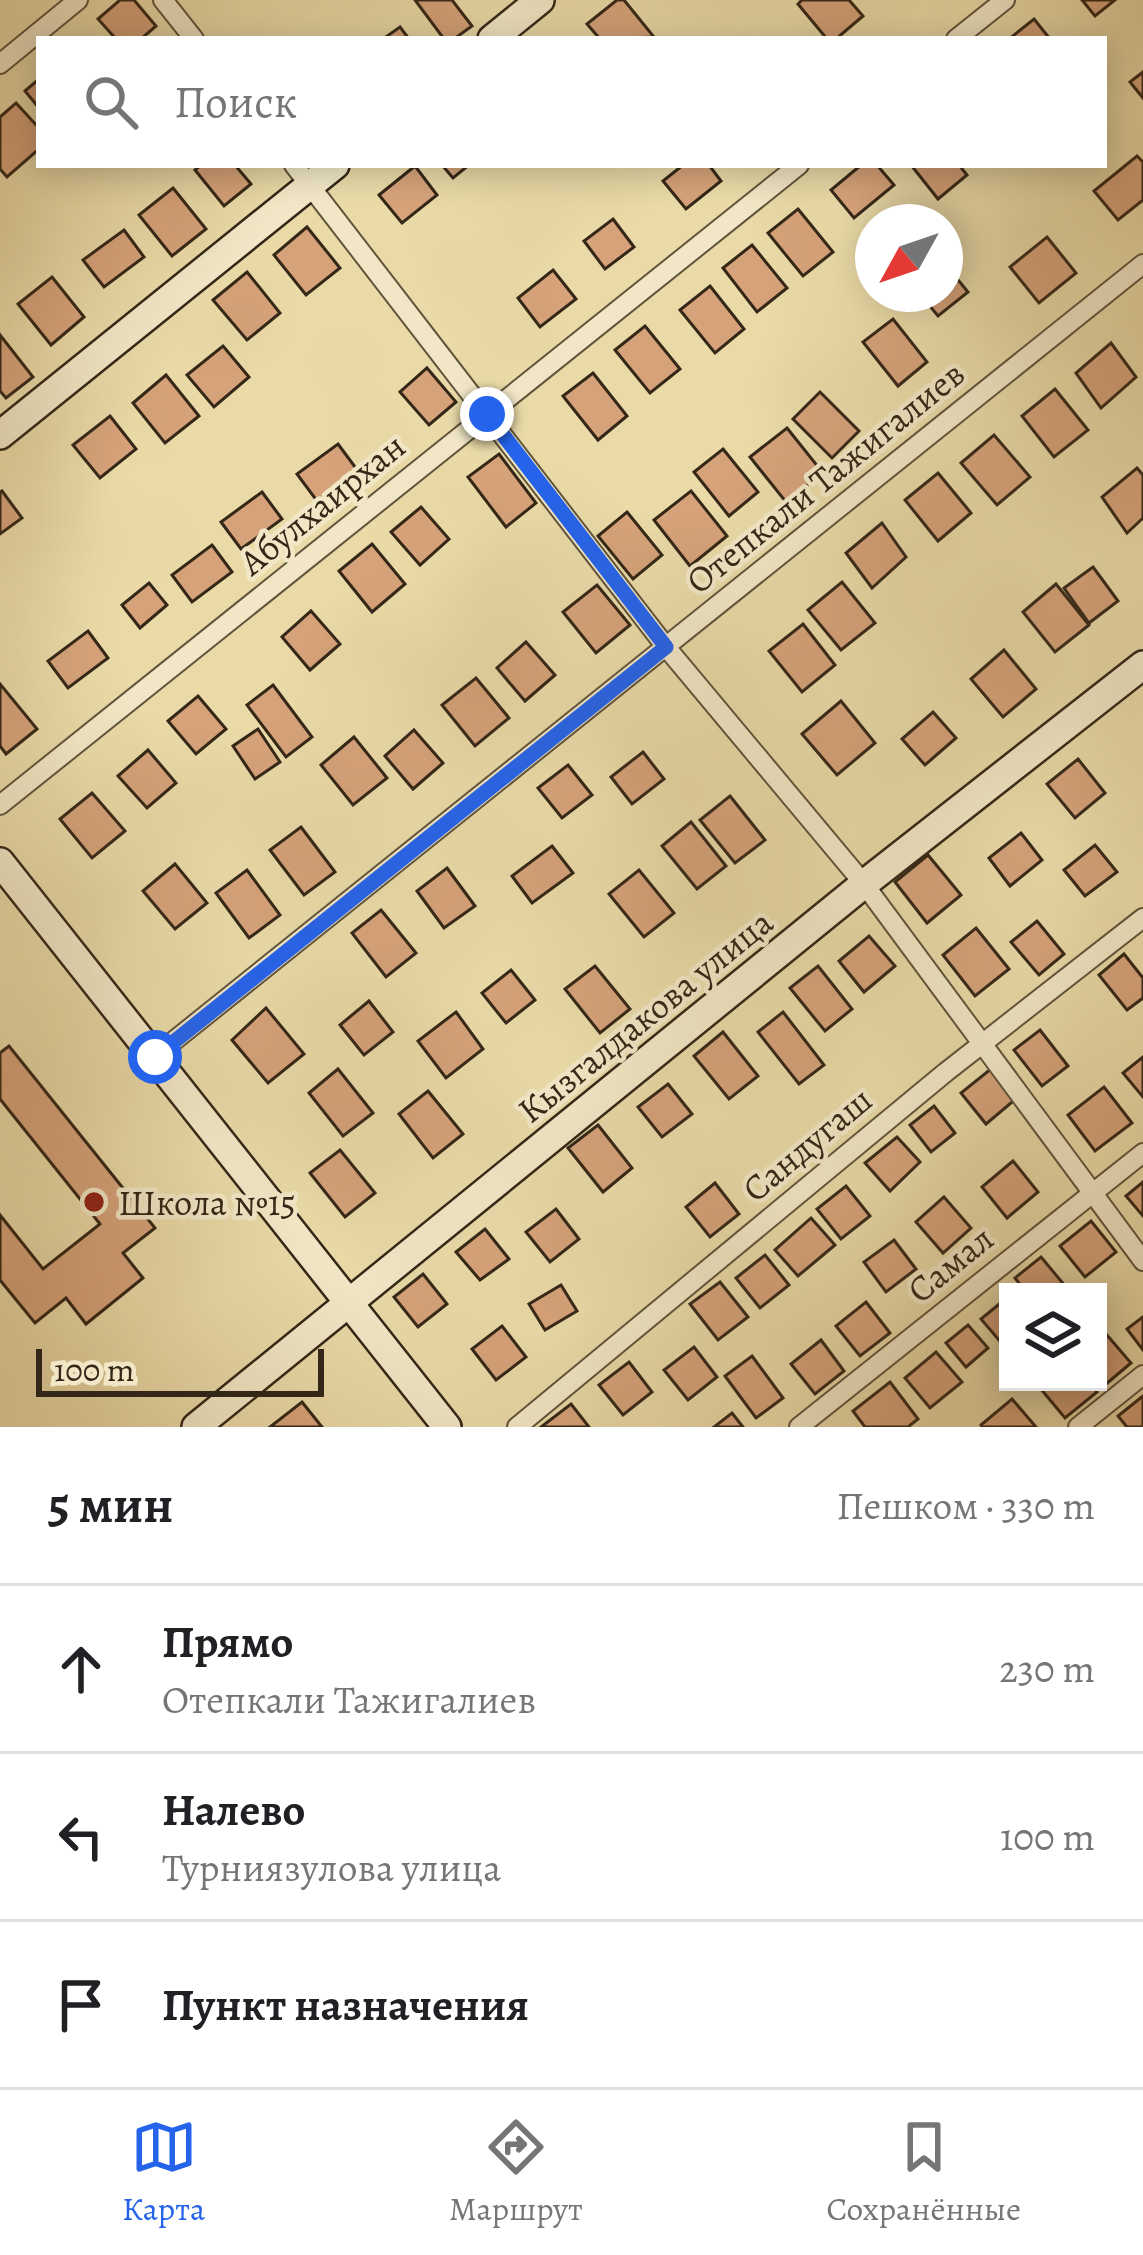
<!DOCTYPE html>
<html lang="ru">
<meta charset="utf-8">
<style>
:root{--surface:#fff;--page:#f6f6f6;--text:#202124;--muted:#757577;--line:#e0e0e0;--accent:#2563eb}
body{margin:0;font-family:Alegreya,serif;background:var(--page);color:var(--text)}
.controls{position:absolute;right:36px;bottom:36px;display:grid;overflow:hidden;border-radius:0px;box-shadow:0 6px 30px #0003}
.controls button{width:108px;height:108px;display:grid;place-items:center;padding:0;border:0;border-bottom:3px solid var(--line);background:var(--surface);color:var(--text);font:60px sans-serif}
.compass{position:absolute;left:855px;top:204px;width:108px;height:108px;border-radius:50%;background:var(--surface);box-shadow:0 6px 30px #0003;rotate:230deg}
.scale{position:absolute;left:36px;bottom:30px;width:288px;box-sizing:border-box;padding-left:12px;border:6px solid #342717;border-top:0;font-size:33px;line-height:42px;white-space:nowrap;color:#342717;-webkit-text-stroke:9px #f1e7c6;paint-order:stroke}
.stop{position:absolute;width:36px;height:36px;margin:-27px;border:9px solid #2563eb;border-radius:50%;background:#fff}
.stop.end{background:#2563eb;border-color:#fff;box-shadow:0 3px 12px #0008}
.list{margin:0;padding:0;list-style:none}
h2{display:flex;justify-content:space-between;align-items:center;height:156px;margin:0;padding:0 48px;font-size:51px}
h2 small{font-size:39px;font-weight:400;color:var(--muted)}
.list li{display:grid;grid-template-columns:78px 1fr auto;gap:36px;align-items:center;box-sizing:border-box;height:168px;padding:0 48px;border-top:3px solid var(--line)}
.list b{display:block;font-size:45px;white-space:nowrap}
.list p{margin:0;font-size:39px;white-space:nowrap;color:var(--muted)}
.list em{font-size:39px;font-style:normal;color:var(--muted)}
.icon{flex:none;width:66px;height:66px;fill:none;stroke:currentColor;stroke-width:2;stroke-linecap:round;stroke-linejoin:round}
.map{position:relative;flex:none;width:1143px;height:1427px;overflow:hidden}
.search{position:absolute;background:var(--surface);box-shadow:0 6px 30px #0003;left:36px;right:36px;top:36px;height:132px;display:flex;align-items:center;gap:30px;box-sizing:border-box;padding:0 42px;border-radius:0px;color:var(--muted);font-size:45px}
.sheet{height:660px;background:var(--surface)}
nav{display:flex;justify-content:space-around;align-items:center;box-sizing:border-box;height:168px;border-top:3px solid var(--line);background:var(--surface);font-size:33px;color:var(--muted)}
nav a{display:grid;justify-items:center;gap:6px}
nav .on{color:var(--accent)}
.map>svg:first-child{display:block}
.building{fill:#d5a27a;stroke:#342717;stroke-width:3}
.lines{fill:none;stroke-linecap:round;stroke-linejoin:round}
.street-casing{stroke:#61543b;stroke-width:22}
.secondary-casing{stroke:#342717;stroke-width:32}
.street{stroke:#f1e7c6;stroke-width:18}
.secondary{stroke:#f1e7c6;stroke-width:27}
.route{stroke:#2563eb;stroke-width:15}
.poi-dot{fill:#8f2418;stroke:#f1e7c6;stroke-width:4.5}
.labels{text-anchor:middle;dominant-baseline:central;stroke-width:9;stroke-linejoin:round;paint-order:stroke}
.street-label{font-size:36px;fill:#342717;stroke:#f1e7c6}
.poi-label{font-size:36px;fill:#342717;stroke:#f1e7c6;text-anchor:start}
</style>
<div class="map">
<svg width="1143" height="1427" viewBox="0 0 1143 1427">
<rect width="100%" height="100%" fill="#e9daa8"/>
<filter id="stains"><feTurbulence type="fractalNoise" baseFrequency=".00167" numOctaves="4"/><feColorMatrix values="0 0 0 0 .2 0 0 0 0 .09 0 0 0 0 .02 0 0 0 .5 -.17"/></filter>
<radialGradient id="worn" r=".72"><stop offset=".6" stop-color="#630" stop-opacity="0"/><stop offset="1" stop-color="#630" stop-opacity=".3"/></radialGradient>
<!-- building -->
<g class="building">
<polygon points="120,0 134,0 156,26 141,39 116,39 98,19"/>
<polygon points="415,0 452,0 472,26 454,39 444,39"/>
<polygon points="617,0 624,0 654,37 600,39 587,24"/>
<polygon points="802,0 849,0 863,16 836,39 827,39 798,4"/>
<polygon points="1082,0 1115,0 1095,16"/>
<polygon points="1034,19 1050,39 1009,39"/>
<polygon points="400,27 409,39 383,39"/>
<polygon points="1143,72 1143,98 1130,82"/>
<polygon points="39,79 39,108 25,91"/>
<polygon points="16,103 39,128 39,149 7,177 0,169 0,117"/>
<polygon points="1137,156 1143,162 1143,200 1118,220 1094,191"/>
<polygon points="201,165 235,165 251,184 224,206 195,170"/>
<polygon points="442,165 469,165 453,178"/>
<polygon points="683,165 709,165 721,181 686,209 663,181"/>
<polygon points="861,165 877,165 894,185 854,218 831,190"/>
<polygon points="911,165 959,165 967,175 938,199"/>
<polygon points="415,166 437,195 402,223 379,195"/>
<polygon points="173,188 206,229 172,256 139,215"/>
<polygon points="798,209 833,252 803,276 768,233"/>
<polygon points="613,219 634,247 605,269 584,241"/>
<polygon points="307,227 340,268 306,295 274,255"/>
<polygon points="124,230 144,257 104,287 83,260"/>
<polygon points="1047,237 1076,273 1039,303 1010,267"/>
<polygon points="752,245 787,288 757,312 723,268"/>
<polygon points="945,264 968,292 938,316 920,294 945,294"/>
<polygon points="553,270 576,299 540,327 518,298"/>
<polygon points="247,272 280,313 247,340 213,300"/>
<polygon points="52,277 84,317 51,345 18,304"/>
<polygon points="710,286 744,329 715,353 680,310"/>
<polygon points="893,319 927,362 898,386 863,342"/>
<polygon points="645,326 680,369 650,393 615,350"/>
<polygon points="0,335 33,377 6,398 0,391"/>
<polygon points="1111,343 1136,377 1101,408 1076,373"/>
<polygon points="223,346 249,377 214,407 187,375"/>
<polygon points="427,368 456,402 429,425 400,392"/>
<polygon points="593,373 627,416 598,440 563,396"/>
<polygon points="166,375 199,416 165,443 133,403"/>
<polygon points="1055,389 1088,430 1054,457 1022,416"/>
<polygon points="820,392 859,431 832,458 793,419"/>
<polygon points="110,416 136,449 100,478 73,445"/>
<polygon points="787,428 823,473 786,502 750,457"/>
<polygon points="994,435 1030,477 997,505 961,463"/>
<polygon points="338,444 358,471 317,501 297,474"/>
<polygon points="723,449 758,492 729,516 694,472"/>
<polygon points="499,454 536,503 506,527 468,477"/>
<polygon points="1137,468 1143,475 1143,518 1127,533 1102,497"/>
<polygon points="938,473 971,513 938,541 905,500"/>
<polygon points="2,491 22,518 0,534 0,492"/>
<polygon points="691,491 727,536 690,566 654,520"/>
<polygon points="262,492 282,519 241,549 221,522"/>
<polygon points="421,507 449,539 420,565 391,532"/>
<polygon points="627,512 662,555 633,579 598,536"/>
<polygon points="882,523 906,557 872,588 846,553"/>
<polygon points="372,544 405,584 372,612 339,571"/>
<polygon points="212,545 232,572 192,602 172,575"/>
<polygon points="1093,567 1118,601 1089,623 1064,588"/>
<polygon points="842,582 875,623 841,650 808,610"/>
<polygon points="149,583 167,605 140,628 122,605"/>
<polygon points="1056,584 1089,625 1055,652 1023,612"/>
<polygon points="597,585 630,625 596,653 563,612"/>
<polygon points="311,611 340,644 310,670 282,637"/>
<polygon points="803,624 835,665 802,692 769,651"/>
<polygon points="88,631 108,658 68,688 48,661"/>
<polygon points="526,642 555,675 525,701 497,668"/>
<polygon points="1004,650 1036,689 1003,717 971,679"/>
<polygon points="476,678 509,718 475,746 442,705"/>
<polygon points="0,684 37,729 6,754 0,746"/>
<polygon points="273,685 312,737 286,757 247,705"/>
<polygon points="198,696 226,729 196,754 168,721"/>
<polygon points="841,701 875,743 837,775 802,734"/>
<polygon points="933,712 956,738 925,765 902,739"/>
<polygon points="258,729 280,762 255,779 233,746"/>
<polygon points="414,730 443,763 413,789 385,756"/>
<polygon points="354,737 387,778 353,805 321,765"/>
<polygon points="148,750 176,783 147,808 118,776"/>
<polygon points="643,752 664,779 632,804 611,777"/>
<polygon points="1078,759 1105,793 1075,818 1047,784"/>
<polygon points="568,765 592,795 562,818 538,788"/>
<polygon points="92,793 125,831 92,858 60,819"/>
<polygon points="730,796 765,840 735,863 700,820"/>
<polygon points="691,822 726,866 697,889 662,846"/>
<polygon points="301,827 335,872 304,895 270,850"/>
<polygon points="1021,833 1042,860 1010,886 989,858"/>
<polygon points="1095,845 1117,872 1085,896 1064,870"/>
<polygon points="552,846 573,873 532,903 512,876"/>
<polygon points="928,855 961,895 927,923 895,882"/>
<polygon points="175,864 207,903 175,929 143,891"/>
<polygon points="447,868 475,906 444,928 417,891"/>
<polygon points="247,870 280,915 249,938 216,893"/>
<polygon points="639,870 674,913 644,937 609,894"/>
<polygon points="381,910 416,953 386,977 352,933"/>
<polygon points="1037,921 1064,954 1039,975 1011,942"/>
<polygon points="976,928 1009,969 975,996 943,955"/>
<polygon points="869,936 895,966 864,992 839,961"/>
<polygon points="1124,954 1143,978 1143,998 1127,1010 1099,975"/>
<polygon points="595,966 630,1009 600,1033 565,989"/>
<polygon points="818,966 852,1009 825,1031 790,988"/>
<polygon points="511,970 535,1000 506,1023 482,993"/>
<polygon points="369,1001 393,1032 364,1055 340,1025"/>
<polygon points="266,1008 304,1054 268,1083 232,1040"/>
<polygon points="456,1012 483,1049 446,1078 418,1041"/>
<polygon points="783,1012 824,1065 799,1084 758,1032"/>
<polygon points="1040,1030 1068,1066 1042,1086 1014,1050"/>
<polygon points="723,1032 758,1076 729,1099 694,1056"/>
<polygon points="9,1046 155,1228 123,1253 143,1278 86,1324 66,1298 35,1323 0,1280 0,1215 43,1269 100,1224 0,1099 0,1053"/>
<polygon points="1143,1057 1143,1097 1123,1073"/>
<polygon points="992,1068 1017,1098 986,1124 961,1093"/>
<polygon points="338,1069 373,1113 343,1136 309,1093"/>
<polygon points="668,1084 692,1114 662,1137 638,1107"/>
<polygon points="1104,1087 1132,1123 1095,1151 1068,1115"/>
<polygon points="428,1091 463,1134 433,1158 399,1114"/>
<polygon points="934,1106 955,1133 931,1152 910,1125"/>
<polygon points="598,1125 632,1168 603,1192 568,1148"/>
<polygon points="897,1137 920,1162 890,1191 865,1163"/>
<polygon points="340,1150 375,1193 345,1217 310,1173"/>
<polygon points="1013,1161 1038,1192 1007,1218 982,1187"/>
<polygon points="1143,1182 1143,1216 1126,1196"/>
<polygon points="715,1183 739,1214 710,1237 686,1207"/>
<polygon points="846,1186 870,1216 841,1239 817,1209"/>
<polygon points="944,1197 971,1228 943,1253 916,1222"/>
<polygon points="556,1209 579,1239 550,1262 526,1232"/>
<polygon points="811,1218 835,1245 798,1276 775,1250"/>
<polygon points="1091,1221 1116,1252 1085,1277 1060,1246"/>
<polygon points="485,1229 509,1259 480,1280 456,1252"/>
<polygon points="894,1240 916,1269 886,1292 864,1262"/>
<polygon points="765,1255 789,1285 760,1308 736,1278"/>
<polygon points="1041,1257 1066,1287 1060,1292 1026,1292 1015,1278"/>
<polygon points="423,1274 447,1304 418,1327 394,1297"/>
<polygon points="720,1282 748,1317 718,1340 690,1304"/>
<polygon points="561,1285 577,1311 545,1330 529,1304"/>
<polygon points="1008,1297 1008,1343 1004,1346 981,1319"/>
<polygon points="866,1302 890,1333 860,1356 836,1326"/>
<polygon points="1143,1317 1143,1350 1127,1329"/>
<polygon points="968,1325 988,1348 966,1367 946,1343"/>
<polygon points="502,1326 526,1357 496,1380 472,1349"/>
<polygon points="1106,1334 1131,1363 1106,1384 1098,1374 1098,1341"/>
<polygon points="821,1340 844,1371 815,1394 791,1364"/>
<polygon points="694,1347 717,1377 688,1400 664,1370"/>
<polygon points="936,1352 962,1382 930,1408 905,1378"/>
<polygon points="752,1356 783,1398 756,1418 725,1376"/>
<polygon points="629,1362 652,1392 623,1415 599,1385"/>
<polygon points="890,1382 918,1419 908,1427 865,1427 853,1411"/>
<polygon points="1047,1382 1089,1382 1097,1392 1065,1418 1040,1388"/>
<polygon points="1143,1396 1143,1427 1127,1427 1118,1416"/>
<polygon points="1012,1399 1036,1427 982,1427 981,1425"/>
<polygon points="302,1402 322,1427 270,1427"/>
<polygon points="571,1404 589,1427 541,1427"/>
<polygon points="732,1413 743,1427 714,1427"/>
</g>
<g class="lines">
<!-- street casing -->
<g class="street-casing">
<g id="street">
<polyline points="163,0 194,39"/>
<polyline points="956,39 1005,0"/>
<polyline points="0,64 78,0"/>
<polyline points="294,165 666,647 864,884 1143,1261"/>
<polyline points="0,805 799,165"/>
<polyline points="155,1056 1143,264"/>
<polyline points="517,1427 946,1072 1143,918"/>
<polyline points="799,1427 1143,1153"/>
<polyline points="1078,1427 1143,1375"/>
</g>
</g>
<!-- secondary casing -->
<g class="secondary-casing">
<g id="secondary">
<polyline points="492,39 540,0"/>
<polyline points="0,435 335,165"/>
<polyline points="0,862 447,1427"/>
<polyline points="196,1427 864,884 1143,665"/>
</g>
</g>
<!-- street -->
<use href="#street" class="street"/>
<!-- secondary -->
<use href="#secondary" class="secondary"/>
</g>
<g class="lines">
<!-- route -->
<polyline class="route" points="155,1057 666,647 487,414"/>
</g>
<!-- markers -->
<circle class="poi-dot" cx="94" cy="1202" r="12"/>
<g class="labels">
<!-- street labels -->
<g class="street-label">
<text transform="translate(825 477) rotate(-39)">Отепкали Тажигалиев</text>
<text transform="translate(322 504) rotate(-39)">Абулхаирхан</text>
<text transform="translate(645 1016) rotate(-39)">Кызгалдакова улица</text>
<text transform="translate(807 1144) rotate(-40)">Сандугаш</text>
<text transform="translate(950 1264) rotate(-39)">Самал</text>
</g>
<!-- poi labels -->
<g class="poi-label">
<text x="118" y="1202">Школа №15</text>
</g>
</g>
<rect width="100%" height="100%" filter="url(#stains)"/>
<rect width="100%" height="100%" fill="url(#worn)"/>
</svg>
<div class="controls">
<button><svg class="icon" aria-label="layers" viewBox="0 0 24 24"><path d="M12 4l9 5-9 5-9-5zM3 14l9 5 9-5"/></svg></button>
</div>
<svg class="compass" viewBox="-18 -18 36 36"><path d="M0-13l5 13h-10z" fill="#e53935"/><path d="M0 13l5-13h-10z" fill="#757577"/></svg>
<div class="scale">100 m</div>
<div class="stop" style="left:155px;top:1057px"></div>
<div class="stop end" style="left:487px;top:414px"></div>
<div class="search"><svg class="icon" aria-label="search" viewBox="0 0 24 24"><circle cx="10" cy="10" r="6"/><path d="M15 15l6 6"/></svg>Поиск</div>
</div>
<section class="sheet">
<h2>5 мин<small>Пешком · 330 m</small></h2>
<ul class="list">
<li><svg class="icon" aria-label="ahead" viewBox="0 0 24 24"><path d="M12 20V5M6 11l6-6 6 6"/></svg><div><b>Прямо</b><p>Отепкали Тажигалиев</p></div><em>230 m</em></li>
<li><svg class="icon" aria-label="left" viewBox="0 0 24 24"><path d="M17 20v-9H6M10 6l-5 5 5 5"/></svg><div><b>Налево</b><p>Турниязулова улица</p></div><em>100 m</em></li>
<li><svg class="icon" aria-label="arrive" viewBox="0 0 24 24"><path d="M6 21V4h12l-3 4 3 4H6"/></svg><div><b>Пункт назначения</b></div></li>
</ul>
</section>
<nav>
<a class="on"><svg class="icon" aria-label="map" viewBox="0 0 24 24"><path d="M3 6l6-2 6 2 6-2v14l-6 2-6-2-6 2zM9 4v14M15 6v14"/></svg>Карта</a>
<a><svg class="icon" aria-label="directions" viewBox="0 0 24 24"><path d="M12 3l9 9-9 9-9-9zM9 14v-3h6M13 9l2 2-2 2"/></svg>Маршрут</a>
<a><svg class="icon" aria-label="saved" viewBox="0 0 24 24"><path d="M7 4h10v16l-5-4-5 4z"/></svg>Сохранённые</a>
</nav>
